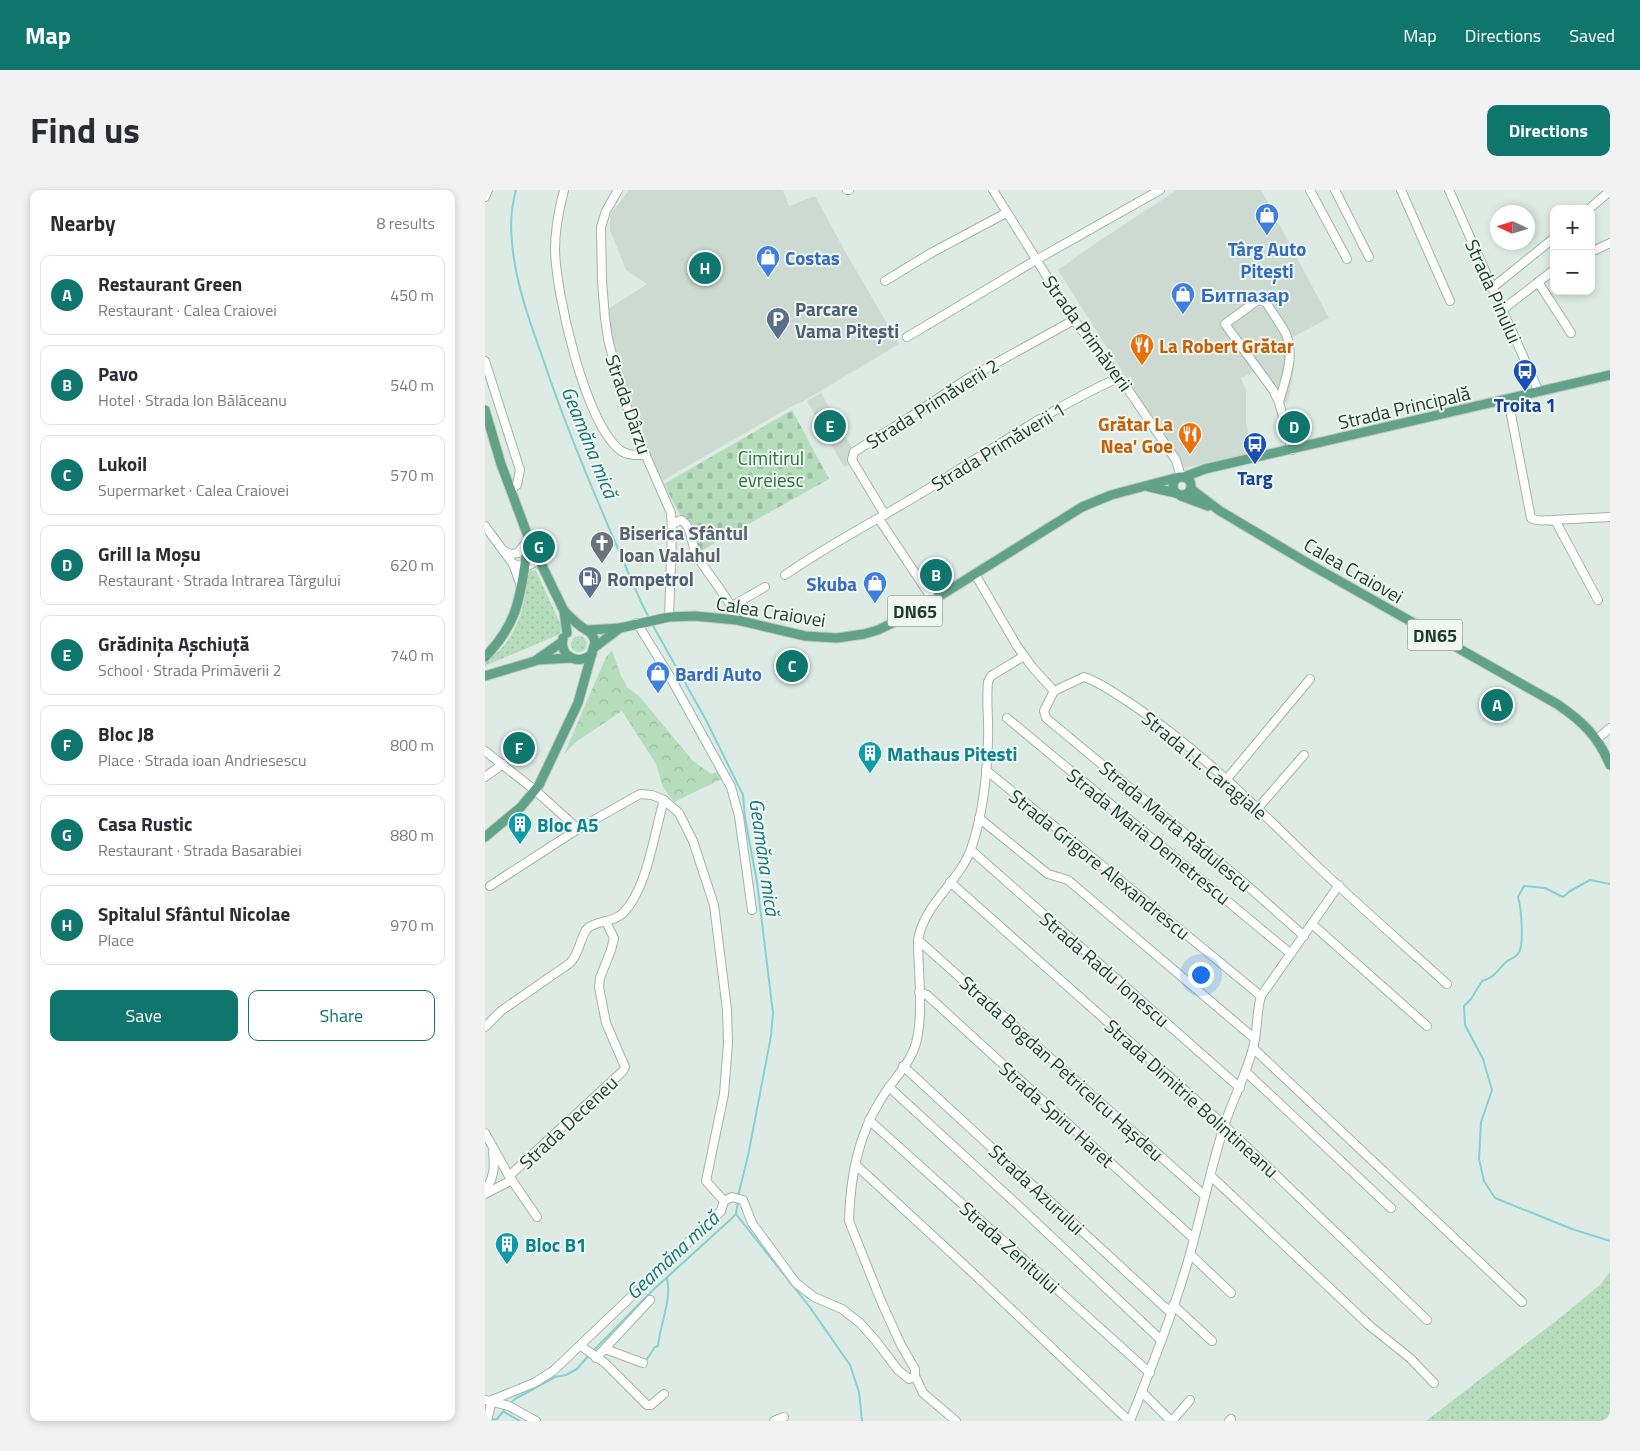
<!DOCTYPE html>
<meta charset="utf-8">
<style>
:root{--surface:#fff;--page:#f2f2f3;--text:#2b2b33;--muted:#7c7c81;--line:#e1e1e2;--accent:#0f766e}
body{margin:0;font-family:"Titillium Web",sans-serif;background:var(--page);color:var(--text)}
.controls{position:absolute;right:15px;top:15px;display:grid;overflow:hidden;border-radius:10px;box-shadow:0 2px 8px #0003}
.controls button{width:45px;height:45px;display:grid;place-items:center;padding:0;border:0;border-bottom:1px solid var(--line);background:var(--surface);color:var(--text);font:25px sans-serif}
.compass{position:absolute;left:1005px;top:15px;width:45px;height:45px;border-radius:50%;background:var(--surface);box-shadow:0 2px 8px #0003;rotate:274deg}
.you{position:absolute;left:715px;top:784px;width:18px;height:18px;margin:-12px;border:4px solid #fff;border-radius:50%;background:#1a73e8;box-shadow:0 0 0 8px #1a73e833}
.badge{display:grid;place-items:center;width:32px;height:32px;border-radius:50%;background:var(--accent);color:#fff;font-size:16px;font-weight:700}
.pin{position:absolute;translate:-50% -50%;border:2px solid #fff;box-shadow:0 1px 5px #0006}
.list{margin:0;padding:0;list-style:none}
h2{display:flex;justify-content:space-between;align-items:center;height:65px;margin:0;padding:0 20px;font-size:21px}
h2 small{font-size:16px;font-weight:400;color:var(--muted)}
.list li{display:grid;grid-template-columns:32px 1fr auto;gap:15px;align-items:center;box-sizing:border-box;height:80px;margin:0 10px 10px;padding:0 10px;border:1px solid var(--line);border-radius:10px}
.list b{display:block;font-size:19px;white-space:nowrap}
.list p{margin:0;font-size:16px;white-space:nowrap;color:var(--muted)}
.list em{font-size:16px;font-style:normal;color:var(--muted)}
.actions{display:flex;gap:10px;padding:15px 20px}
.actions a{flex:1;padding:11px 0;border:1px solid var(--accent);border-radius:10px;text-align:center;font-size:18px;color:var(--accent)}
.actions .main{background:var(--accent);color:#fff}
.map{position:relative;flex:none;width:1125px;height:1231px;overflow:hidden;border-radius:10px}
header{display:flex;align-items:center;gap:30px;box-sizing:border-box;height:70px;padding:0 25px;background:var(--accent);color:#fff}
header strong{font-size:24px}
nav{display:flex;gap:28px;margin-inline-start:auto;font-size:18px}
.intro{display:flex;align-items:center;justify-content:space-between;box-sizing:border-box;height:120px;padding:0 30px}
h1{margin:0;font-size:35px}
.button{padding:12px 22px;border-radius:10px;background:var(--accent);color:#fff;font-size:18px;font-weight:700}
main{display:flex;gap:30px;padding:0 30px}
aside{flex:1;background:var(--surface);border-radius:10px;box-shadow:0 2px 8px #0003}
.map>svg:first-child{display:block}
.built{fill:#cddad2}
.grass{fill:url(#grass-dots)}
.cemetery{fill:url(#cemetery-stones)}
.park{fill:url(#park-crowns)}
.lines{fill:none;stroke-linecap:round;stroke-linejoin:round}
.stream{stroke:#83d1d3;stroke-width:2}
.minor-casing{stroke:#a1b3aa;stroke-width:10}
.major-casing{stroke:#c0c8c5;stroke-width:11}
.minor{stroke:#fff;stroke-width:8}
.major{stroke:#61a289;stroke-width:9}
.labels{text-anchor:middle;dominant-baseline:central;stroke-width:4;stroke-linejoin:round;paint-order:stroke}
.shield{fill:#eff7f2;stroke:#5d736a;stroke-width:1}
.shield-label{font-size:18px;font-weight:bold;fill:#1f3b30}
.shop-label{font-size:19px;font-weight:bold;fill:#366cbe;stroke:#eff7f2;text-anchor:start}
.street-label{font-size:19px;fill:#1f3b30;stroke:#eff7f2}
.service-label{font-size:19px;font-weight:bold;fill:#4e5e75;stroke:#eff7f2;text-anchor:start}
.food-label{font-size:19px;font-weight:bold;fill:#c56008;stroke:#eff7f2;text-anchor:start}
.transit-label{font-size:19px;font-weight:bold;fill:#164399;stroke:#eff7f2}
.park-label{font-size:19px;fill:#28733b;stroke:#eff7f2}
.worship-label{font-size:19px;font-weight:bold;fill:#5b616d;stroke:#eff7f2;text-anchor:start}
.culture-label{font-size:19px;font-weight:bold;fill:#0d838f;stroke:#eff7f2;text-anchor:start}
.water-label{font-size:20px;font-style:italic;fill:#177579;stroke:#eff7f2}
</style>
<header>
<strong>Map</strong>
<nav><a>Map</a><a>Directions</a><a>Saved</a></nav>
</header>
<div class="intro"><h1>Find us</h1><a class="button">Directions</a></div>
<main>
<aside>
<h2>Nearby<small>8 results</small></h2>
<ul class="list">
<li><span class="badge">A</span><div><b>Restaurant Green</b><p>Restaurant · Calea Craiovei</p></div><em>450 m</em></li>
<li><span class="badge">B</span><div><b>Pavo</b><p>Hotel · Strada Ion Bălăceanu</p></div><em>540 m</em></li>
<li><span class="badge">C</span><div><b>Lukoil</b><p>Supermarket · Calea Craiovei</p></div><em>570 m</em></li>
<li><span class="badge">D</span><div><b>Grill la Moșu</b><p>Restaurant · Strada Intrarea Târgului</p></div><em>620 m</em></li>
<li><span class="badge">E</span><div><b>Grădinița Așchiuță</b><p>School · Strada Primăverii 2</p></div><em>740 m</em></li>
<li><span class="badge">F</span><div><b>Bloc J8</b><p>Place · Strada ioan Andriesescu</p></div><em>800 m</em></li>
<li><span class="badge">G</span><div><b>Casa Rustic</b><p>Restaurant · Strada Basarabiei</p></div><em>880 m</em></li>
<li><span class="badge">H</span><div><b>Spitalul Sfântul Nicolae</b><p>Place</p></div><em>970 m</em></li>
</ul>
<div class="actions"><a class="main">Save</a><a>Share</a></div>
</aside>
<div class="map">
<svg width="1125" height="1231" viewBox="0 0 1125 1231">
<defs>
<pattern id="grass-dots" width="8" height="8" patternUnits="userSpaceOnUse" patternTransform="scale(1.25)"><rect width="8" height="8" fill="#b6ddbb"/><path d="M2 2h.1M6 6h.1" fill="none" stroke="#9cbfa1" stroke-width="1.8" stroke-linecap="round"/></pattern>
<pattern id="cemetery-stones" width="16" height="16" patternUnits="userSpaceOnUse" patternTransform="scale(1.25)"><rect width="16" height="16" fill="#b6ddbb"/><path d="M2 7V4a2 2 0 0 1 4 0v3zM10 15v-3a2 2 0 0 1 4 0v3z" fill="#9cbfa1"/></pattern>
<pattern id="park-crowns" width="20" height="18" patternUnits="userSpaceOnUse" patternTransform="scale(1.25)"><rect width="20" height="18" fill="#b6ddbb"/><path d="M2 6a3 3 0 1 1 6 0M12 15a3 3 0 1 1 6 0" fill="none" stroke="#9cbfa1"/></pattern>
</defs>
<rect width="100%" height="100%" fill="#deebe4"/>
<!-- built -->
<g class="built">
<polygon points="144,0 298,0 304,16 330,6 361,63 414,154 317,212 305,217 177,291 156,247 142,209 127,151 123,119 162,94 141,80 125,40 125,25"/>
<polygon points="692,0 776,0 844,128 808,147 809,180 803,212 791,216 783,197 771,181 756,188 761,200 761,232 768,263 698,278 573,80 611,53"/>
<polygon points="336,203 368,260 363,265 366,273 359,277 322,211"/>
</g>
<!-- grass -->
<g class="grass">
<path d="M45 380 51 381 76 435 75 444 0 476V472C32 452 40 418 43 383Z"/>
<circle cx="94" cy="454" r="8"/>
<polygon points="1125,1081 1125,1231 941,1231 1081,1123 1116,1094"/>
</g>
<!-- cemetery -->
<polygon class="cemetery" points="307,220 344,289 214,362 179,294"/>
<!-- park -->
<polygon class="park" points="127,460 136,486 143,498 155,507 208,571 226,584 237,580 241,587 189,612 178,597 171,574 137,521 91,552 79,564 121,467"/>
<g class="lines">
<!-- stream -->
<g class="stream">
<path d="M31 0C26 18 25 34 27 52 30 91 44 130 57 166 85 250 121 331 156 412L164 428"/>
<polyline points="167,434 221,530 258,605 260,628 272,692 288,823 286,846 263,966 253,1006"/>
<path d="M1125 694 1105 690 1085 701 1078 707 1060 698 1039 696 1033 707C1036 717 1040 756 1033 764 1030 768 1024 769 1021 772 1012 781 1009 788 997 791L986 809 979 816 980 835 998 869 1007 900 996 932 994 969 999 991 1010 1008 1087 1039 1125 1051"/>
<polyline points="251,1024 324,1116 365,1175 374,1202 377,1231"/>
<polyline points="107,1162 168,1100 245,1030 251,1024 253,1011"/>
<path d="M160 1172 170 1157 173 1156C175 1135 187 1109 182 1088"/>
<polyline points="24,1214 30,1209 70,1187 81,1185 92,1179 104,1165"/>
<polyline points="19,1222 35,1231"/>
<polyline points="4,1230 12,1229 21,1218"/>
</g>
<!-- minor casing -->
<g class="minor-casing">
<g id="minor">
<path d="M79 0C74 19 70 40 70 60 71 104 100 233 135 260 143 266 152 265 161 265"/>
<polyline points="133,0 121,21 116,37 117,91 120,128 123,149 137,203 151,243 186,323 187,342 184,427"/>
<polyline points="362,0 364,0"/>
<polyline points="508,0 589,130 644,201 691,270 696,287"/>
<polyline points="825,0 862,69"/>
<polyline points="850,0 884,67"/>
<polyline points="916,0 965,111"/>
<polyline points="964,0 1054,202"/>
<polyline points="0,7 3,0"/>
<polyline points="1104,19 1125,1"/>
<polyline points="1106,62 1125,53"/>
<polyline points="400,91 446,63 521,23"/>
<polyline points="1053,92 1086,143"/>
<polyline points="1007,98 1069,48"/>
<polyline points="1017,120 1069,80"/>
<polyline points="422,147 551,70 675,0"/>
<polyline points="0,171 35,280 32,295 25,300"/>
<path d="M1023 209 1046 328C1054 333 1063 328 1071 332L1113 410"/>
<path d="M794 212C800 190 811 165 800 142 794 132 787 122 781 112L773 110 740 134 788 200 794 212 807 260"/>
<polyline points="400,325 367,270 369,262 422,229 482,189 589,130"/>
<polyline points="394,329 448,410"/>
<polyline points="1067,330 1125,327"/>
<path d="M187 334 196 330C207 336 206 353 211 364 224 387 243 405 252 430"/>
<polyline points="0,336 28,374 36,396"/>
<polyline points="19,361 26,364 33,363 43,350"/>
<polyline points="28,374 40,377 53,371"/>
<path d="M490 384 532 456 548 478 569 501 599 487C617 493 632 505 648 515 715 560 772 618 830 674 873 715 918 754 962 794"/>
<path d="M300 385C346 353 396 328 443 299 506 260 566 218 633 188"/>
<polyline points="247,416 280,397"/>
<polyline points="152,433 184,485 246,597 254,626 267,720"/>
<polyline points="569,501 559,521 561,528 756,690 819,746"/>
<polyline points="522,528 806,764"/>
<polyline points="1112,549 1125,538"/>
<polyline points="0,561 51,601 93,639"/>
<polyline points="501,580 776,806"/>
<polyline points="0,587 18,574"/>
<polyline points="741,590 825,489"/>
<polyline points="773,618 819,565"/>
<polyline points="494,628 563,684 583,690 770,849"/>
<polyline points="486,660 755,898"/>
<polyline points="465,692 739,935 942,1130"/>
<polyline points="5,696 93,639 155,604 167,605 179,610 194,623 208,651 229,715 242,820 243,853 239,904 221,991 239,1011 236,1021 68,1181 49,1193 7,1210"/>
<polyline points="827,734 942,836"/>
<polyline points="433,750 720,1006"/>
<polyline points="434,802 442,805 709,1049"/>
<path d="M0 837 16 821 85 773C95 763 95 747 102 739 111 730 127 733 137 724 162 701 169 643 179 610"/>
<polyline points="768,858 1037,1112"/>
<polyline points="418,876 686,1123"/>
<polyline points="761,882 906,1018"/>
<polyline points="404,897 536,1018 676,1150"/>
<polyline points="384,930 665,1183"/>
<polyline points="0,943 24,986 52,1027"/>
<polyline points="371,975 488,1083 644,1231"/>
<polyline points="24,986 138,881 140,877 121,833 114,797 115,788 126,760 129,748 121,732"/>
<polyline points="726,986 885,1136 925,1168 949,1193"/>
<path d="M0 1001C9 988 10 977 8 962"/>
<polyline points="0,1004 27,990"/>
<path d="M239 1011 247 1007 258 1010 267 1033 311 1093 329 1107 357 1119 375 1133 391 1151 413 1180 424 1189 430 1186V1179L416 1155 396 1111 364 1031C365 990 373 946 395 911 405 893 426 873 431 853 439 822 433 782 433 750 439 714 474 692 486 659 498 625 502 585 503 550 504 531 501 511 503 492L506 486 539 466"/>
<polyline points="705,1064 746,1103"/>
<polyline points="688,1115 727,1151"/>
<polyline points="96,1156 120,1173 162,1215 166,1215 179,1204"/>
<polyline points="120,1159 158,1173"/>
<polyline points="111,1168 165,1110"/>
<polyline points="430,1186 438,1203 471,1231"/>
<polyline points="657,1202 686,1231"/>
<polyline points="0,1210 24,1216 51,1231"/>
<polyline points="2,1231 7,1210"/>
<polyline points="289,1231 299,1227"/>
<path d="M645 1231C667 1176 689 1121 705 1064 717 1021 726 978 739 936 748 909 761 885 768 858 773 841 771 823 776 806L854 695"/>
<polyline points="687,1231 705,1210"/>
<polyline points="744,1231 746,1229"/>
</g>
</g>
<!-- major casing -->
<g class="major-casing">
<g id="major">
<polyline points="0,220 16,274 44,349 79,421 82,443"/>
<circle cx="697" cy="296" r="9"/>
<polyline points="699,287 720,279 1125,185"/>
<polyline points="664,297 691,303"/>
<path d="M706 299 735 321 826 375 1072 514C1097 531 1113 546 1125 575"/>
<polyline points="696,306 723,316"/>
<polyline points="104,440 135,438 184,427 210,426 252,430 320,446 352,448 379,444 393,440 426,424 597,317 626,305 694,287"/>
<path d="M78 448C74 467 94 476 107 464"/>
<polyline points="110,457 135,438"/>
<path d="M0 467C38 428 35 399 44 349"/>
<polyline points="52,470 85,468"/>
<polyline points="0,486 50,471 77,452"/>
<path d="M0 647 36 617 54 595 93 513 110 452C108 441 101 441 94 435 89 431 84 426 79 421"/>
</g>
</g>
<!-- minor -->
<use href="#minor" class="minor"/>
<!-- major -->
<use href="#major" class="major"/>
</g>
<!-- icons -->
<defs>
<g id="shop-pin" transform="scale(1.25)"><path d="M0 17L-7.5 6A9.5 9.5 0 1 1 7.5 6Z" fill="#3f7fe0" stroke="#eff7f2"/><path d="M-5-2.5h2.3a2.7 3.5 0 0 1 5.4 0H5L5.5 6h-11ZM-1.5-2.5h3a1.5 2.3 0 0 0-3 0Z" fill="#fff"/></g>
<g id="parking-pin" transform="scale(1.25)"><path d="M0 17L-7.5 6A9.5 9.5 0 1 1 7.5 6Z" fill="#5c6f8a" stroke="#eff7f2"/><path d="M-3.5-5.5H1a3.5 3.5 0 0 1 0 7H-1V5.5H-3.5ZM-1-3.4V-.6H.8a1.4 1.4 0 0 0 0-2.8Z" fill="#fff"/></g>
<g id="restaurant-pin" transform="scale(1.25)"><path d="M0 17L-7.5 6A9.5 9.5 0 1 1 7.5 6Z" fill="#e8710a" stroke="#eff7f2"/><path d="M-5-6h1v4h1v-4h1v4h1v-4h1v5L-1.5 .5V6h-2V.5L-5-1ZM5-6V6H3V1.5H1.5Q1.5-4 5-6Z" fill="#fff"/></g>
<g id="bus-pin" transform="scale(1.25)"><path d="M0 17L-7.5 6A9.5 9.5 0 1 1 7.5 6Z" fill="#1a4fb4" stroke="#eff7f2"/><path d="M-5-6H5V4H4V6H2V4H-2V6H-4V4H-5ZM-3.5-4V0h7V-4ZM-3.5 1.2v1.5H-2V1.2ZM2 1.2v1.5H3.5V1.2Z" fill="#fff"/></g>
<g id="church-pin" transform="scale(1.25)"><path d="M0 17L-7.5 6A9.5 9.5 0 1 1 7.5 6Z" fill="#6b7280" stroke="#eff7f2"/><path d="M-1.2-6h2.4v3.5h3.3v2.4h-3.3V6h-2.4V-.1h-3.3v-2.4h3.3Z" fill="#fff"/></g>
<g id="fuel-pin" transform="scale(1.25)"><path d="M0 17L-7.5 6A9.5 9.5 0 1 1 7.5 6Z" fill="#5c6f8a" stroke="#eff7f2"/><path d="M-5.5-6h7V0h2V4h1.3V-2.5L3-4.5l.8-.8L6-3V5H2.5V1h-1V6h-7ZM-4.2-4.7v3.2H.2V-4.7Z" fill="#fff"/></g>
<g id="building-pin" transform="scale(1.25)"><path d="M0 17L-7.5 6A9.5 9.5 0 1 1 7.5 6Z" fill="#0f9aa8" stroke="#eff7f2"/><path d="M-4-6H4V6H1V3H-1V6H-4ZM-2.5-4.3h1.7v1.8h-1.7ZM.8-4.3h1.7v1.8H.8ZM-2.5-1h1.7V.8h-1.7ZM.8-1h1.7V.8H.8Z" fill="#fff"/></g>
</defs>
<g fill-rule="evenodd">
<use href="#shop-pin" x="782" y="25"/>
<use href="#shop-pin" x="283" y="67"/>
<use href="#shop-pin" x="698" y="104"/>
<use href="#parking-pin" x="293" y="129"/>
<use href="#restaurant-pin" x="657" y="155"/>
<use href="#bus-pin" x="1040" y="181"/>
<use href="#restaurant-pin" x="705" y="244"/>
<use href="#bus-pin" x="770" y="254"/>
<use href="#church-pin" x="117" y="353"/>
<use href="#fuel-pin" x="105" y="388"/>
<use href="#shop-pin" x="390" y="393"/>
<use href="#shop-pin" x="173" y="483"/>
<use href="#building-pin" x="385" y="563"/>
<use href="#building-pin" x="35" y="634"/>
<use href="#building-pin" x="22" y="1054"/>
</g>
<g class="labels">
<!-- shield labels -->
<g class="shield">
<rect x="402.5" y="405.5" width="55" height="31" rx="4"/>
<rect x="922.5" y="429.5" width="55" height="31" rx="4"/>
</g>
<g class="shield-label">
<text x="430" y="421">DN65</text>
<text x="950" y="445">DN65</text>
</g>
<!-- shop labels -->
<g class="shop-label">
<text x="782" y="58" text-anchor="middle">Târg Auto<tspan x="782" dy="22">Pitești</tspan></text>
<text x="300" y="67">Costas</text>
<text x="716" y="104">Битпазар</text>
<text x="372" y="393" text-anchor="end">Skuba</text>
<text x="190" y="483">Bardi Auto</text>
</g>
<!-- street labels -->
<g class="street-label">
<text transform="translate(1009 101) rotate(66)">Strada Pinului</text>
<text transform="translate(603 143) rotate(54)">Strada Primăverii</text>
<text transform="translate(447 213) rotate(-32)">Strada Primăverii 2</text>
<text transform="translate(144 214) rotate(71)">Strada Dârzu</text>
<text transform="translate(919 217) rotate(-13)">Strada Principală</text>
<text transform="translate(513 256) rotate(-31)">Strada Primăverii 1</text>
<text transform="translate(869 380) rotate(30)">Calea Craiovei</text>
<text transform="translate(286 421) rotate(9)">Calea Craiovei</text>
<text transform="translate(720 575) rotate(40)">Strada I.L. Caragiale</text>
<text transform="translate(691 636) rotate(40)">Strada Marta Rădulescu</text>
<text transform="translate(664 646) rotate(39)">Strada Maria Demetrescu</text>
<text transform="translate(615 674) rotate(39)">Strada Grigore Alexandrescu</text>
<text transform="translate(620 779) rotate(41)">Strada Radu Ionescu</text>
<text transform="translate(577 878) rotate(42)">Strada Bogdan Petricelcu Hașdeu</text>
<text transform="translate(707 908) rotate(42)">Strada Dimitrie Bolintineanu</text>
<text transform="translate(572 924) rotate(42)">Strada Spiru Haret</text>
<text transform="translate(83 932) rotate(-43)">Strada Deceneu</text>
<text transform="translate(552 999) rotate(43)">Strada Azurului</text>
<text transform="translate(525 1057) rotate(42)">Strada Zenitului</text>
</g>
<!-- service labels -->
<g class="service-label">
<text x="310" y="118">Parcare<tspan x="310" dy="22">Vama Pitești</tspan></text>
<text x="122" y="388">Rompetrol</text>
</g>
<!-- food labels -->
<g class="food-label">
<text x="674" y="155">La Robert Grătar</text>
<text x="688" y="233" text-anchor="end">Grătar La<tspan x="688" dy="22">Nea' Goe</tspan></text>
</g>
<!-- transit labels -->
<g class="transit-label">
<text x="1040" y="214">Troita 1</text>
<text x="770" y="287">Targ</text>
</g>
<!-- park labels -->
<g class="park-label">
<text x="286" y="267">Cimitirul<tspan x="286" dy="22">evreiesc</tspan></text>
</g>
<!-- worship labels -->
<g class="worship-label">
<text x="134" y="342">Biserica Sfântul<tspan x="134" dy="22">Ioan Valahul</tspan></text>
</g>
<!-- culture labels -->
<g class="culture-label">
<text x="402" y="563">Mathaus Pitesti</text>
<text x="52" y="634">Bloc A5</text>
<text x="40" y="1054">Bloc B1</text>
</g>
<!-- water labels -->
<g class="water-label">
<text transform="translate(105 252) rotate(68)">Geamăna mică</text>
<text transform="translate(280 667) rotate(82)">Geamăna mică</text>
<text transform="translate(187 1065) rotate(-43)">Geamăna mică</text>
</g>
</g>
</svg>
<div class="controls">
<button>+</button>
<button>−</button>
</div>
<svg class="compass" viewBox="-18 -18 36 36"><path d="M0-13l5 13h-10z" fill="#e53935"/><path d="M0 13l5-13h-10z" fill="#7c7c81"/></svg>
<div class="you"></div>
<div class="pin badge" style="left:1012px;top:515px">A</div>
<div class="pin badge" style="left:451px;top:385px">B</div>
<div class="pin badge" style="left:307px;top:476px">C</div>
<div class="pin badge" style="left:809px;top:237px">D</div>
<div class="pin badge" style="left:345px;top:236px">E</div>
<div class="pin badge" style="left:34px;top:558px">F</div>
<div class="pin badge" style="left:54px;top:357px">G</div>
<div class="pin badge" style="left:220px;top:78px">H</div>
</div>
</main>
